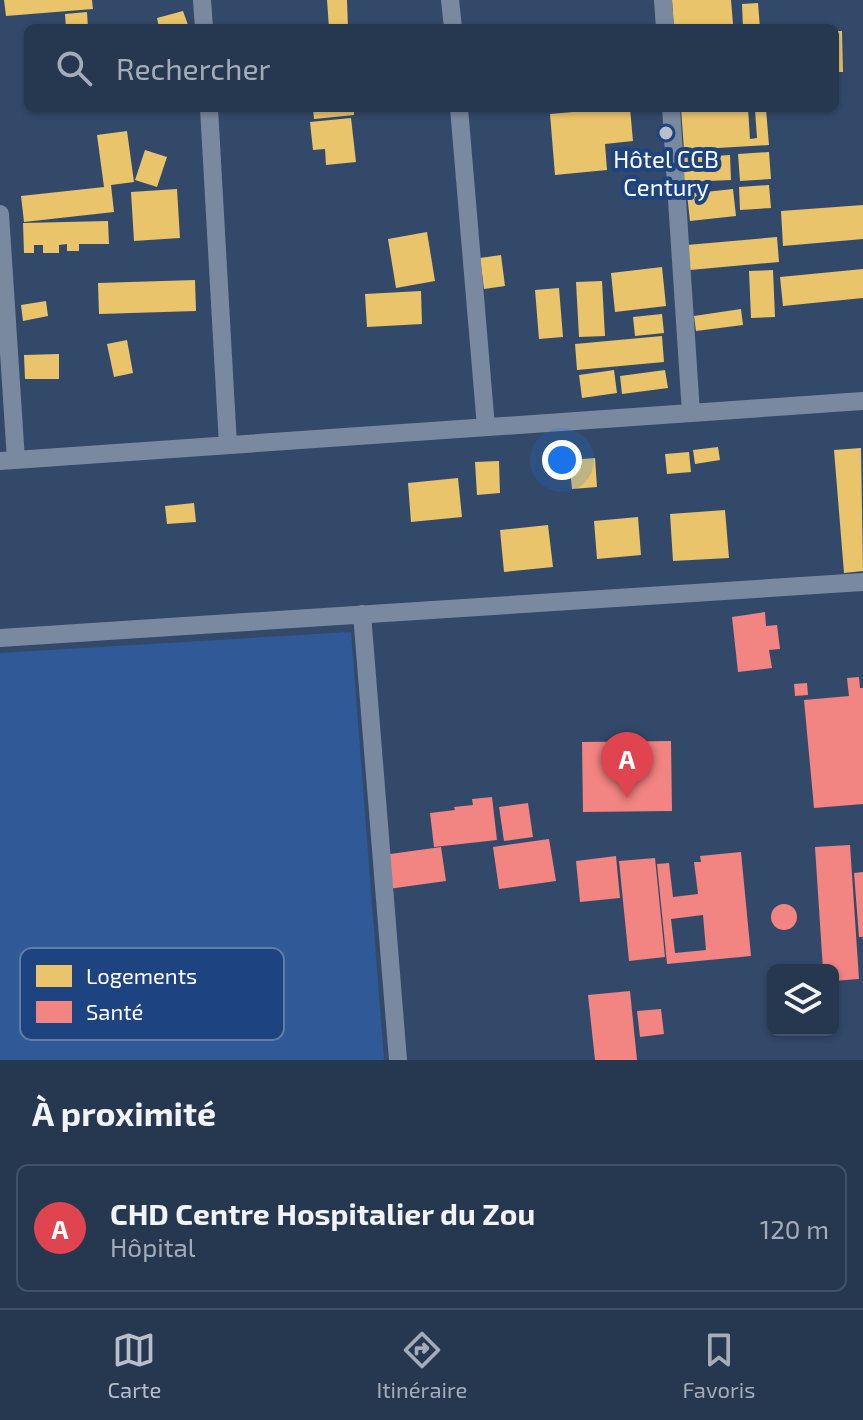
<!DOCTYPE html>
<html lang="fr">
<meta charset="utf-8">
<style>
body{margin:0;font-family:"Exo 2",sans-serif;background:#2e3f57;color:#f1f3f6}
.controls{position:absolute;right:24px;bottom:24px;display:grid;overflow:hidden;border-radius:12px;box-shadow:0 2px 6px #0004}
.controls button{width:72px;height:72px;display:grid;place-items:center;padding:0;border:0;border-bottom:2px solid #425167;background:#263750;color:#f1f3f6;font:40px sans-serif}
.you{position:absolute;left:562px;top:460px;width:28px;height:28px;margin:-20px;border:6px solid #fff;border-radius:50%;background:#1a73e8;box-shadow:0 0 0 12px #1a73e833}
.badge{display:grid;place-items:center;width:52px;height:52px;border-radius:50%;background:#b8bfcb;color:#fff;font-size:26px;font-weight:700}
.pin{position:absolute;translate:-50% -66px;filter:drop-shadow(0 2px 4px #0008)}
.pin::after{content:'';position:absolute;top:42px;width:28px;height:24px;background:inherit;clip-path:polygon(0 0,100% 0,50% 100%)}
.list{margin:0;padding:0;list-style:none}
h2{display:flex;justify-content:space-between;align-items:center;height:104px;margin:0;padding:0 32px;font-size:34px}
h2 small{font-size:26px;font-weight:400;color:#a4acb7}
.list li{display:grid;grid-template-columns:52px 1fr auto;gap:24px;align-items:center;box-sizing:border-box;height:128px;margin:0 16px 16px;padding:0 16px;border:2px solid #425167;border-radius:12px}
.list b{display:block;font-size:30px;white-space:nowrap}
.list p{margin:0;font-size:26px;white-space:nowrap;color:#a4acb7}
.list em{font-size:26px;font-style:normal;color:#a4acb7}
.icon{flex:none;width:44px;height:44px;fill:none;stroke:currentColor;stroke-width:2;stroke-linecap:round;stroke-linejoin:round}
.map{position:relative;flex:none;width:863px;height:1060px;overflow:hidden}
.search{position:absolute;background:#263750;box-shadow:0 2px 6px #0004;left:24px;right:24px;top:24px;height:88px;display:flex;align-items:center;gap:20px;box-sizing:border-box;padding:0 28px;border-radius:12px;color:#a4acb7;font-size:30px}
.sheet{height:248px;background:#263750}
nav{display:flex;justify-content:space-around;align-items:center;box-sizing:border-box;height:112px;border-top:2px solid #425167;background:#263750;font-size:22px;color:#a4acb7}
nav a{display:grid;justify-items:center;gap:4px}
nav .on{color:#b8bfcb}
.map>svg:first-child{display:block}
</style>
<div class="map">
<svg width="863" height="1060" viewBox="0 0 863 1060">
<rect width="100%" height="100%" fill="#33496a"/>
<!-- green -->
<path fill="#305a97" d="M351,632L384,1060H0V653Z"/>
<!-- homes -->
<path fill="#e9c46a" d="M4,0H92L93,9L6,16Z
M327,0H347L348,28H329Z
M672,0H731L733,24L674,28Z
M758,3L760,28H743L742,4Z
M183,11L188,25L159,28L157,18Z
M87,12L88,28H66L65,14Z
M835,31H842L843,72H835Z
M313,108H354V115L314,119Z
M619,108H630L633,141L605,144L607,170L555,175L550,114Z
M681,108H748L750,139L757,138L755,110L766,109L769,145L684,150Z
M351,118L356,162L326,165L325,149L313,150L310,122Z
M127,131L134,182L111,185L114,212L24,222L21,196L104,187L97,135Z
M145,150L167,157L157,187L135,180Z
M769,152L771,179L740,181L738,154Z
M730,155L731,180L684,182L683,158Z
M769,185L771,208L740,210L739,187Z
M177,189L180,238L134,241L131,192Z
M733,189L736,216L690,221L687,194Z
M863,205V239L783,246L781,211Z
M108,221L109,244H79V251H67V244L59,245V253H43V245H34V253H24L23,223Z
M427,232L435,281L396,288L388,239Z
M777,237L779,262L690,270L687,245Z
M501,255L505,286L484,289L480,258Z
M662,267L666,306L615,312L611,273Z
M863,269V298L783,306L780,277Z
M773,270L775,317L751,318L749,271Z
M195,280L196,311L99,314L98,283Z
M602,281L605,336L579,337L576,282Z
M559,288L563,337L539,339L535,290Z
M421,291L422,324L367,327L365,294Z
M46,301L48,316L23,321L21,305Z
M741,309L743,325L696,331L694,316Z
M662,314L664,333L635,336L633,317Z
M662,336L664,362L577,370L575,344Z
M127,340L133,373L114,377L107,344Z
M59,354V379H25L24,355Z
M614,370L617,393L582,398L579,375Z
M665,370L668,388L622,394L620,376Z
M718,447L720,460L695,464L693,450Z
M861,448L863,571L844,573L834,450Z
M689,452L691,472L667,474L665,454Z
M595,458L597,487L572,489L569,460Z
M499,461L500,493L477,495L475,462Z
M458,478L462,517L411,522L408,483Z
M194,503L196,522L167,524L165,506Z
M725,510L729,558L673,561L670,514Z
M638,517L641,555L597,559L594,521Z
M548,525L553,567L504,572L500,530Z"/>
<!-- health -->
<path fill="#f28482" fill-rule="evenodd" d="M765,612L766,626L777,625L780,649L769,650L772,668L738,672L732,617Z
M859,677L860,688H863V804L814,808L804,700L849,696L847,678Z
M807,683L808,695L795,696L794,684Z
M671,741L672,811L583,812L582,742Z
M492,797L497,840L434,847L430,813L455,810L454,807L473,805L472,799Z
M528,803L533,837L504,841L499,807Z
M549,839L556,881L499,889L493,847Z
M850,845L859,979L833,981V970H823L815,847Z
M441,847L446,881L388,889L383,855Z
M741,852L751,956L667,964L657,864L669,863L673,897L698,894L694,862H701L700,856ZM703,915L706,950L675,953L671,919Z
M616,856L620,898L580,902L576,861Z
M655,858L665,957L629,961L619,861Z
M863,872V937H859L854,873Z
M771 917a13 13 0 1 1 26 0a13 13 0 1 1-26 0Z
M630,991L637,1060H595L588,995Z
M661,1009L664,1034L640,1037L637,1011Z"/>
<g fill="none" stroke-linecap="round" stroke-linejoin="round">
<!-- street -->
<path stroke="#7989a0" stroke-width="18" d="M202,0L204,28
M450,0L453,28
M663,0L665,28
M209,108L228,445
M459,108L486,427
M671,108L691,413
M0,214L16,460
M0,461L863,401
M362,614L398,1060
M0,638L863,582"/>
</g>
<!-- markers -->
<circle fill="#b8bfcb" stroke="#1d4480" stroke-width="3" cx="666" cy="133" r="8"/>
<g text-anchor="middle" stroke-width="8" stroke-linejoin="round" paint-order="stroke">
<!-- poi labels -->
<g font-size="24" fill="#fff" stroke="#1d4480">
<text x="666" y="168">Hôtel CCB<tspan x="666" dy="28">Century</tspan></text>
</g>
</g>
<!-- legend -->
<rect x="20" y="948" width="264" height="92" rx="12" fill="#1d4480" stroke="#617ca6" stroke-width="2"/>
<rect x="36" y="965" width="36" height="22" fill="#e9c46a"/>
<rect x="36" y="1001" width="36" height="22" fill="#f28482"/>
<g font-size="22" fill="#fff">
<text x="86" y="984">Logements</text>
<text x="86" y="1020">Santé</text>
</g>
</svg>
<div class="controls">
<button><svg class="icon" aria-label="layers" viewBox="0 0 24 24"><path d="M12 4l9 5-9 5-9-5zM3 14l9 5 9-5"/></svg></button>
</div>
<div class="you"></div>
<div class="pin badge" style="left:627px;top:798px;background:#e0444e">A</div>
<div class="search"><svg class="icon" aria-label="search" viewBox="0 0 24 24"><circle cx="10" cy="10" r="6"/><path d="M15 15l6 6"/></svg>Rechercher</div>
</div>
<section class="sheet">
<h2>À proximité<small></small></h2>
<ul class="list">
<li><span class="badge" style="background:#e0444e">A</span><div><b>CHD Centre Hospitalier du Zou</b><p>Hôpital</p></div><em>120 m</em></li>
</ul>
</section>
<nav>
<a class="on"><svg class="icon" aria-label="map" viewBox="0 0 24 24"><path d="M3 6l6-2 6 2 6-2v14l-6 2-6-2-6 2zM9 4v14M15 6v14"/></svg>Carte</a>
<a><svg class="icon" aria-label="directions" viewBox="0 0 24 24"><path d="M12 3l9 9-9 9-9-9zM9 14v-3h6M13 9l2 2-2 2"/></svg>Itinéraire</a>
<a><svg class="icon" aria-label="saved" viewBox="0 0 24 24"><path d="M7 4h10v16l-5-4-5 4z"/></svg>Favoris</a>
</nav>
